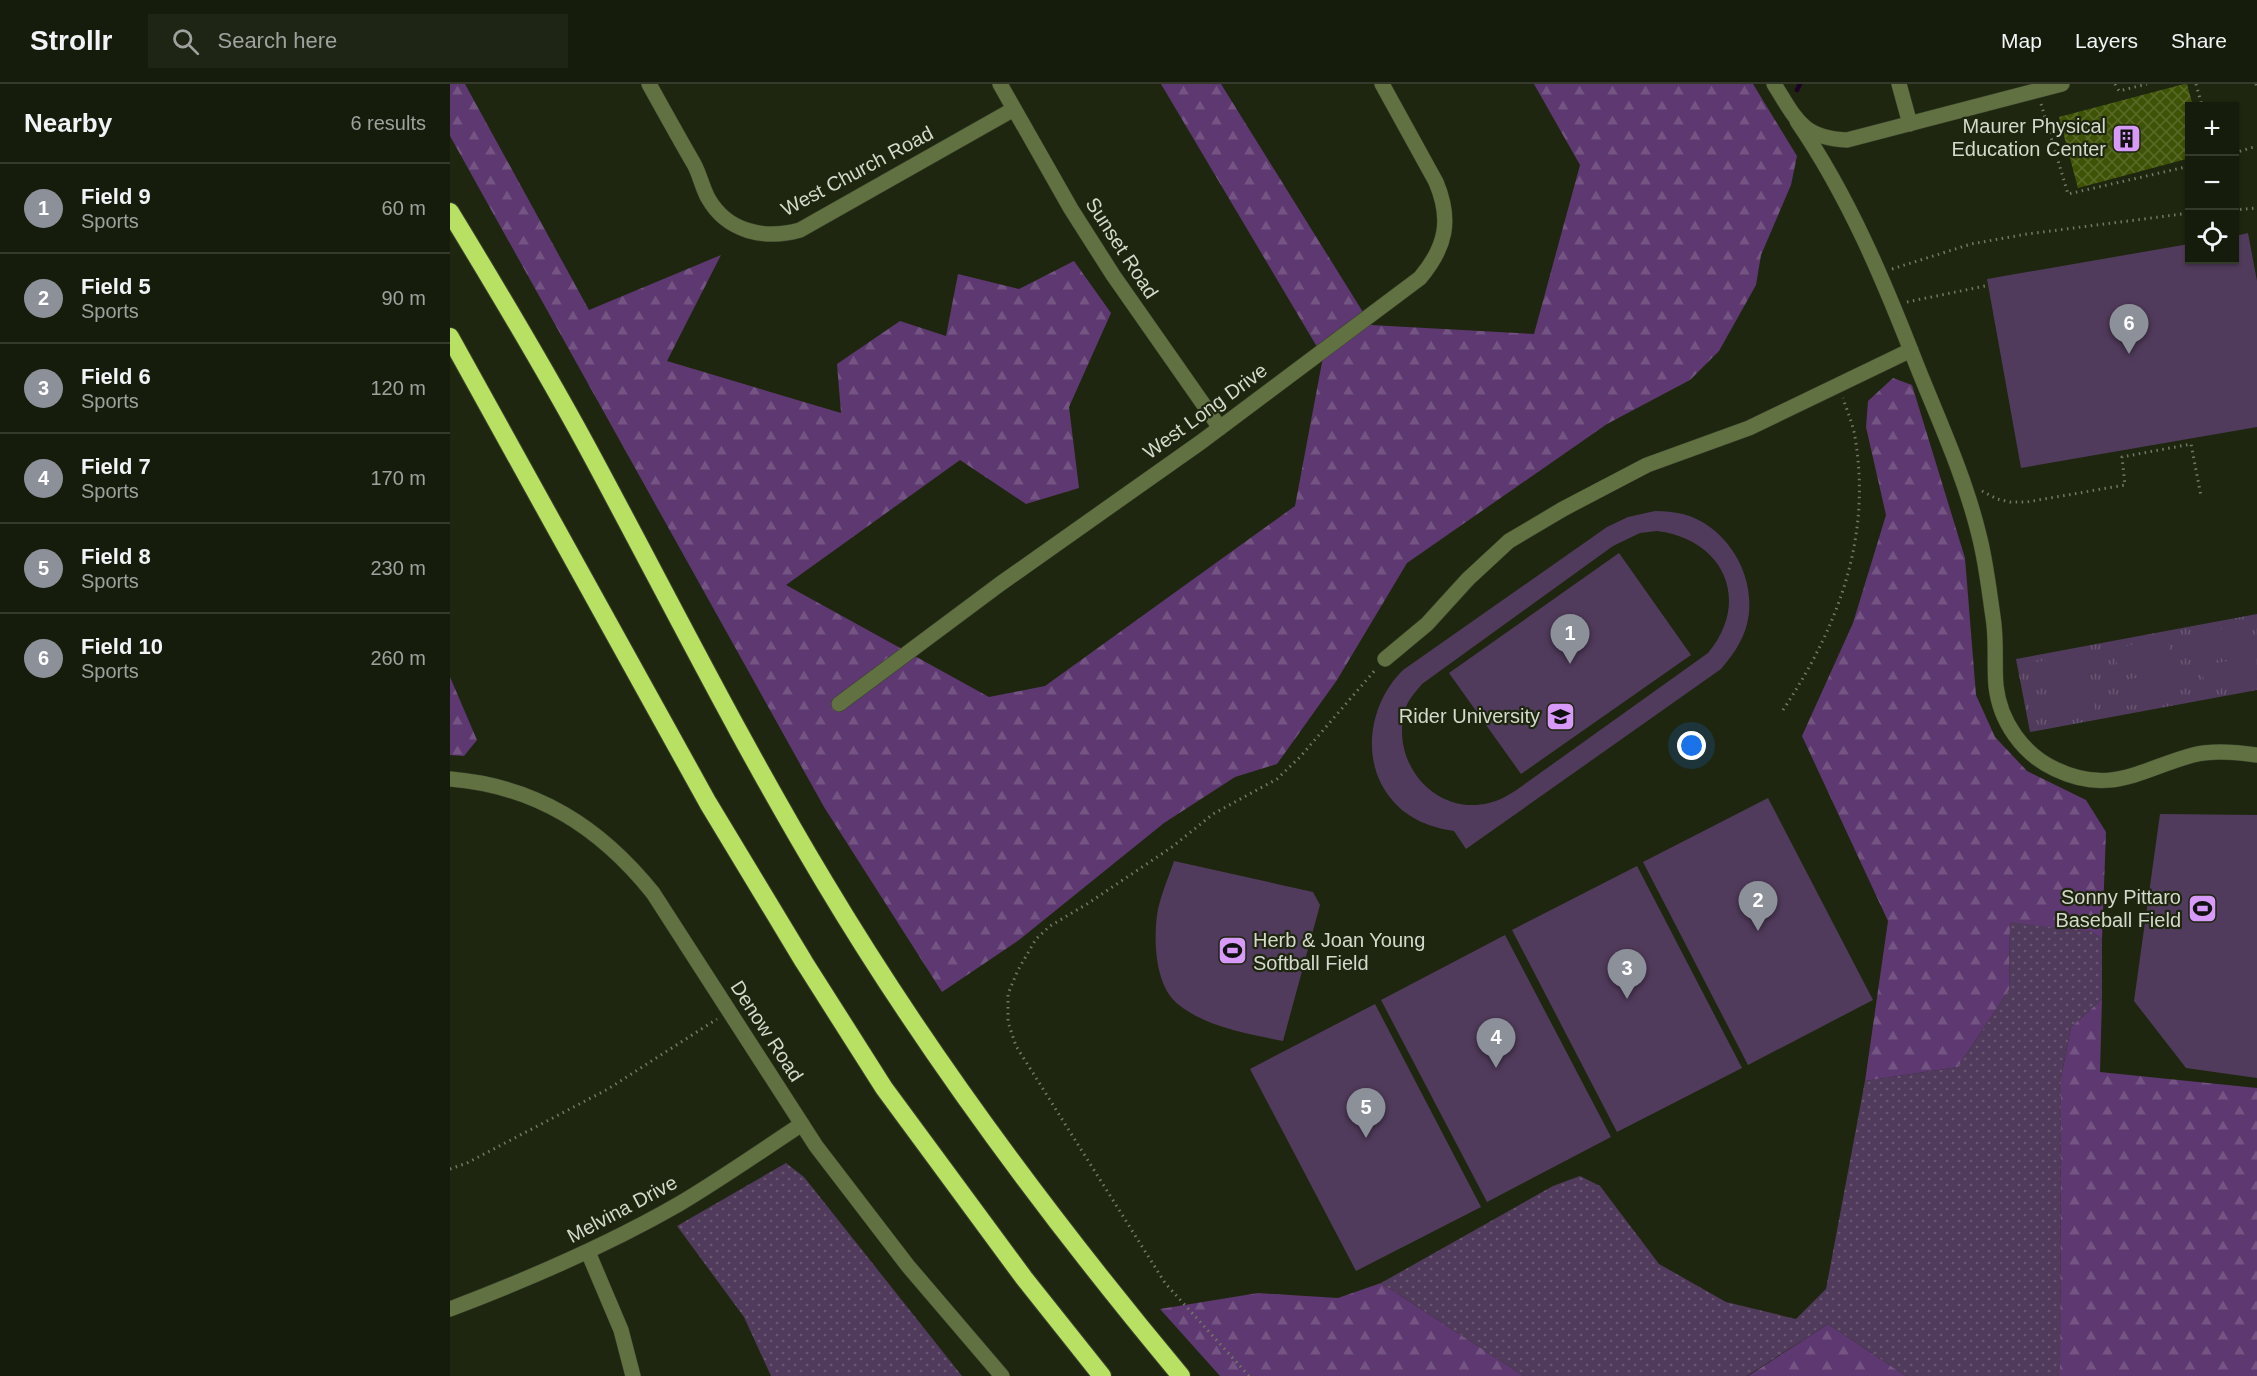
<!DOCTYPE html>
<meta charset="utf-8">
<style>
body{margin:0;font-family:Arial,sans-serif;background:#1f2514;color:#f1f3f6}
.controls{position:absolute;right:18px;top:18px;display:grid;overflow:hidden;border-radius:0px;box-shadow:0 2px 4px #0004}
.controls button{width:54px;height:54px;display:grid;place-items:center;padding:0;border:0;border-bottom:2px solid #353a2c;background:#161c0b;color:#f1f3f6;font:30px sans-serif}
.you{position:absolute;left:1242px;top:662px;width:21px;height:21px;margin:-15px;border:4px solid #fff;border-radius:50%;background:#1a73e8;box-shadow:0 0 0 9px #1a73e833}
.badge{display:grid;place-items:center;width:39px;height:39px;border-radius:50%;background:#8c9099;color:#fff;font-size:20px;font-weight:700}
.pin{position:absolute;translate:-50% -50px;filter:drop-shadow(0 2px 3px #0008)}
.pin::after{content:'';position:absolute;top:32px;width:21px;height:18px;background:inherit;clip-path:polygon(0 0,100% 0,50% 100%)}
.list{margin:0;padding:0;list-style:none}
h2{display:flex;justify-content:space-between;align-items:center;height:78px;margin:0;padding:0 24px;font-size:26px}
h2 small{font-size:20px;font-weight:400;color:#9ea19d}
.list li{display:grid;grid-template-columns:39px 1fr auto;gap:18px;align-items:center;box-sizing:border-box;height:90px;padding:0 24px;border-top:2px solid #353a2c}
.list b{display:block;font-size:22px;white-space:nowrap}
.list p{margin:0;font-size:20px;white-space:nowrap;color:#9ea19d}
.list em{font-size:20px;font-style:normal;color:#9ea19d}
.icon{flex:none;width:33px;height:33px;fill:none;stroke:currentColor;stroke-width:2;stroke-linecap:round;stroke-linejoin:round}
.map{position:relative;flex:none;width:1807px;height:1292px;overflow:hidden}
header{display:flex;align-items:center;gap:36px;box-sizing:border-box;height:84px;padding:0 30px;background:#161c0b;border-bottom:2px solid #353a2c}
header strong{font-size:28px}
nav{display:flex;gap:33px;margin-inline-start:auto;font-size:21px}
.search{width:420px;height:54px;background:#1f2514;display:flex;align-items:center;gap:15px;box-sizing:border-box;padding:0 21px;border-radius:0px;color:#9ea19d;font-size:22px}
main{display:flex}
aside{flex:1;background:#161c0b}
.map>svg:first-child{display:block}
</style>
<header>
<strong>Strollr</strong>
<div class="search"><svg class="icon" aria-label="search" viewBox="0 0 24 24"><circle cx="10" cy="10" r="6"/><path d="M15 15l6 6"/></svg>Search here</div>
<nav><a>Map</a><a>Layers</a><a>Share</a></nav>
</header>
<main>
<aside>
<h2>Nearby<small>6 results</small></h2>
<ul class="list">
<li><span class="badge">1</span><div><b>Field 9</b><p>Sports</p></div><em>60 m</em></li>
<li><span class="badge">2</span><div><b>Field 5</b><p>Sports</p></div><em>90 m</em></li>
<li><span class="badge">3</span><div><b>Field 6</b><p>Sports</p></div><em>120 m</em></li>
<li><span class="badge">4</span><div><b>Field 7</b><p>Sports</p></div><em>170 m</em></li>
<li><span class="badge">5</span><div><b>Field 8</b><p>Sports</p></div><em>230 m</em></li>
<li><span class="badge">6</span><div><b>Field 10</b><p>Sports</p></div><em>260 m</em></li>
</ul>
</aside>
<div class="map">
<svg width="1807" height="1292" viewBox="0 0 1807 1292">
<defs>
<pattern id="grass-dots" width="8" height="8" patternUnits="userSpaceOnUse" patternTransform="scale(1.5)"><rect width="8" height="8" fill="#513b5c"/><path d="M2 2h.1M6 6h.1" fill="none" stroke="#695772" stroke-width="1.8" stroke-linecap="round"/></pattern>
<pattern id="forest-firs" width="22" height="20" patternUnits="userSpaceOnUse" patternTransform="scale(1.5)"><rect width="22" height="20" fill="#5e3870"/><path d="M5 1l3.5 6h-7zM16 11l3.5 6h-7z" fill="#745483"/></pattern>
<pattern id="park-tufts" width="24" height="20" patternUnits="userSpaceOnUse" patternTransform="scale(1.5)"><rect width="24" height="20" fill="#513b5c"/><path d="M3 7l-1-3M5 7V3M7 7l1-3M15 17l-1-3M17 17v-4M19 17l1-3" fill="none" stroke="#695772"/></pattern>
<pattern id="building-cross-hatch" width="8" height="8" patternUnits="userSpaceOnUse" patternTransform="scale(1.5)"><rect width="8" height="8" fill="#3f5306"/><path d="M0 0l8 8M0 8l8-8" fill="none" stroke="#5a6b29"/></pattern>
</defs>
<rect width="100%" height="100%" fill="#1e260f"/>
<!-- grass -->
<path fill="url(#grass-dots)" d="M1560,837L1642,848L1652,855V915L1621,943L1611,994L1610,1292H1456L1378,1240L1297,1292H1074L931,1199L1103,1102L1130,1092L1150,1102L1209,1180L1276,1218L1346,1235L1376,1205L1415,997L1508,983L1559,906Z
M336,1079L354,1093L512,1292H321L294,1233L227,1142Z"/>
<!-- forest -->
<path fill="url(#forest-firs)" d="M0,0H15L139,226L271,171L217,277L391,329L387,280L450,237L496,252L508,190L569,205L624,177L661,229L619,323L629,404L576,420L510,376L336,501L539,613L595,602L845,422L873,273L711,0H771L921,241L1084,250L1130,81L1084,0H1303L1347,72L1341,101L1311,171L1306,201L1269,267L1240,296L1157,340L957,479L887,596L827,680L785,693L714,739L569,856L492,908L374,723L0,52Z
M1443,294L1462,301L1515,474L1526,611L1545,653L1577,687L1636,716L1656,748L1652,855L1642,848L1560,838L1559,906L1508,983L1415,997L1438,837L1352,652L1403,539L1436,431L1416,343L1418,317Z
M0,593L27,656L14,672L0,671Z
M1652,915L1650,988L1807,1004V1292H1610L1611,994L1621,943Z
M931,1199L1074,1292H770L710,1225L808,1209L888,1214Z
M1378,1240L1456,1292H1297H1298Z"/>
<!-- park -->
<path fill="url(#park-tufts)" d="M1807,530V606L1580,648L1566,575Z"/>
<!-- pitch -->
<path fill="#513b5c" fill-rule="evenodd" d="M1798,149L1807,197V343L1571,384L1537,195L1739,160L1740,176H1784L1785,152Z
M1205,427C1214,427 1224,428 1233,430C1285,444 1316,510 1290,558C1285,568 1278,576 1271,585L1016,765L1004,747C982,744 958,735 943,717C909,679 919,619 953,586L1157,443L1178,433ZM1207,447C1273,455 1302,516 1258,569L1065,707C1057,712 1048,717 1039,719C983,733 938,675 956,623C959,615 966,607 972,600L1163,462L1190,449Z
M1169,469L1241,571L1071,690L999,589Z
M1799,540L1803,565L1751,574L1746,550Z
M1717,555L1722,579L1669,589L1664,564Z
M1635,569L1640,594L1587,604L1582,579Z
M1805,572L1807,597L1756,607L1751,582Z
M1723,587L1728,612L1675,622L1670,597Z
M1641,602L1645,626L1593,636L1588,612Z
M1318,714L1423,916L1298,981L1193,778Z
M1710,730L1807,731V994L1736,984L1684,917Z
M724,777L863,808L870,821L833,957C798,950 757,943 729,921C704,902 703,853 708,825C712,808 719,792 724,777Z
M1187,782L1292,984L1167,1048L1062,846Z
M1055,851L1161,1053L1037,1118L931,916Z
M925,920L1031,1123L906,1187L800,985Z"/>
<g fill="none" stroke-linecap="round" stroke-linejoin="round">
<!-- stream -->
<path stroke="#1b0126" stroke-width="4.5" d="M1347,6L1350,0"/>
</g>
<!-- building -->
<path fill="url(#building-cross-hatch)" d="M1734,0H1737L1743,22H1740V74L1628,104L1609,33Z"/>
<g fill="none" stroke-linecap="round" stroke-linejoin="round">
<defs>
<path id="minor" d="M199,0C214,27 229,54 244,80C250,91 252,103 258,114C277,148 315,156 350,146L564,25
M550,0L621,125L663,191L770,344
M1324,0C1346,35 1352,54 1397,56L1612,0
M1449,0L1460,40
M1347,37C1399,113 1434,197 1467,282C1489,337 1515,393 1529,451C1536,478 1539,506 1543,533C1547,556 1544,580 1546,602C1550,638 1573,670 1605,685C1661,712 1691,685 1743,671C1762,666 1787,668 1807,671
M935,575L977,540L1018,495L1059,457L1113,425L1197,381L1299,344L1461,266
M389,620L550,500L751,358L970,194C996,163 1002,136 986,98L932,0
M0,695C86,702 150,743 203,809L366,1062L458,1182L552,1292
M138,1168L171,1246L183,1292
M0,1225C79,1195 156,1162 229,1120C271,1095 311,1067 352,1040"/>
<path id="highway" d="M0,128C47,205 93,282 136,361C215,507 289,656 375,799C479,973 601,1136 731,1292
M0,253L258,719L354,878L434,1004L574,1194L652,1292"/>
</defs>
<!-- minor casing -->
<use href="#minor" stroke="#3b432d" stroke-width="16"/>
<!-- highway casing -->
<use href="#highway" stroke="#3b432d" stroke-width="20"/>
<!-- path -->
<path stroke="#717865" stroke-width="3" stroke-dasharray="1.5 4.5" stroke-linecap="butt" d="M1665,0L1669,7L1697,0
M1746,0L1752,22
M1806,0L1807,4
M1591,20L1618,110L1740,82
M1784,69L1807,62
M1784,126L1807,124
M1442,185L1521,160L1577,150L1740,129
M1457,218L1535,202
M1532,407L1547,415L1560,418H1577L1675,401L1672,373L1741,360L1751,412
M1333,626C1388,543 1422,454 1405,353C1403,340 1397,327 1393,314
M0,1085L17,1079L158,1005L267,935
M799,1292L715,1199L566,962L558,938V910L568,886L586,855L600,842L637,820L722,763L763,730L827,695L850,673L926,585"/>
<!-- minor -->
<use href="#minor" stroke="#617142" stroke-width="15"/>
<!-- highway -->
<use href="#highway" stroke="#b8e063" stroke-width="18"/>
</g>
<!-- icons -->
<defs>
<symbol id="building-square" viewBox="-11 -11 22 22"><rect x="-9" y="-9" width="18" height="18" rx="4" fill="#d89af8" stroke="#1e260f"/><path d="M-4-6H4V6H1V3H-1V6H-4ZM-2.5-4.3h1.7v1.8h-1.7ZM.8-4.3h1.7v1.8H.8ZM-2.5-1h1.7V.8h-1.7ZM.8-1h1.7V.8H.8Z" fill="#111"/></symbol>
<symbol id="university-square" viewBox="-11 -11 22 22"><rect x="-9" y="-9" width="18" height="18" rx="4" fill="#d89af8" stroke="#1e260f"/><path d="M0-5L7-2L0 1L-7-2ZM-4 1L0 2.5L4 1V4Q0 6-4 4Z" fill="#111"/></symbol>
<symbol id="stadium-square" viewBox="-11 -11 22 22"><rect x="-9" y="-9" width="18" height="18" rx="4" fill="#d89af8" stroke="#1e260f"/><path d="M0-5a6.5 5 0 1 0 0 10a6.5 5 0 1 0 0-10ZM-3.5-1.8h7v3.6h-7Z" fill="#111"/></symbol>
</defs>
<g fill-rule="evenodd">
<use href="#building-square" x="1660" y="38" width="33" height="33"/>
<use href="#university-square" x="1094" y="616" width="33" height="33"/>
<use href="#stadium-square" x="1736" y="808" width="33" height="33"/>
<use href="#stadium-square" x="766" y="850" width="33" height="33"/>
</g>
<g text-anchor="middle" stroke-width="4.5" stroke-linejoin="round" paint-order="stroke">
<!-- poi labels -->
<g font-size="20" fill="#d4d9cb" stroke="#1e260f" text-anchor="end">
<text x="1656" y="49">Maurer Physical<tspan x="1656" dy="23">Education Center</tspan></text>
<text x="1090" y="639">Rider University</text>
<text x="1731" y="820">Sonny Pittaro<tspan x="1731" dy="23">Baseball Field</tspan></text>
<text x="803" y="863" text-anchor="start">Herb &amp; Joan Young<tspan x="803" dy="23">Softball Field</tspan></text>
</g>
<!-- street labels -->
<g font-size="20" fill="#d4d9cb" stroke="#1e260f">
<text transform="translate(407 87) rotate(-28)" y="7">West Church Road</text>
<text transform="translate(672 164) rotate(57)" y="7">Sunset Road</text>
<text transform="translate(755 327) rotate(-36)" y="7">West Long Drive</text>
<text transform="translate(317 947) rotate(57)" y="7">Denow Road</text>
<text transform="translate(172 1125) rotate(-28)" y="7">Melvina Drive</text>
</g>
</g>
</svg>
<div class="controls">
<button>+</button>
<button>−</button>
<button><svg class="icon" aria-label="locate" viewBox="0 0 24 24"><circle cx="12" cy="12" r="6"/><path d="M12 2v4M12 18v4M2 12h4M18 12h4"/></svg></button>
</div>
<div class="you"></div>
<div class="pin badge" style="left:1120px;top:580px">1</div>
<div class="pin badge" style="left:1308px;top:847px">2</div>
<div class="pin badge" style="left:1177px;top:915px">3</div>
<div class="pin badge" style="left:1046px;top:984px">4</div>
<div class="pin badge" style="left:916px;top:1054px">5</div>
<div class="pin badge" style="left:1679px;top:270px">6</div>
</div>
</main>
